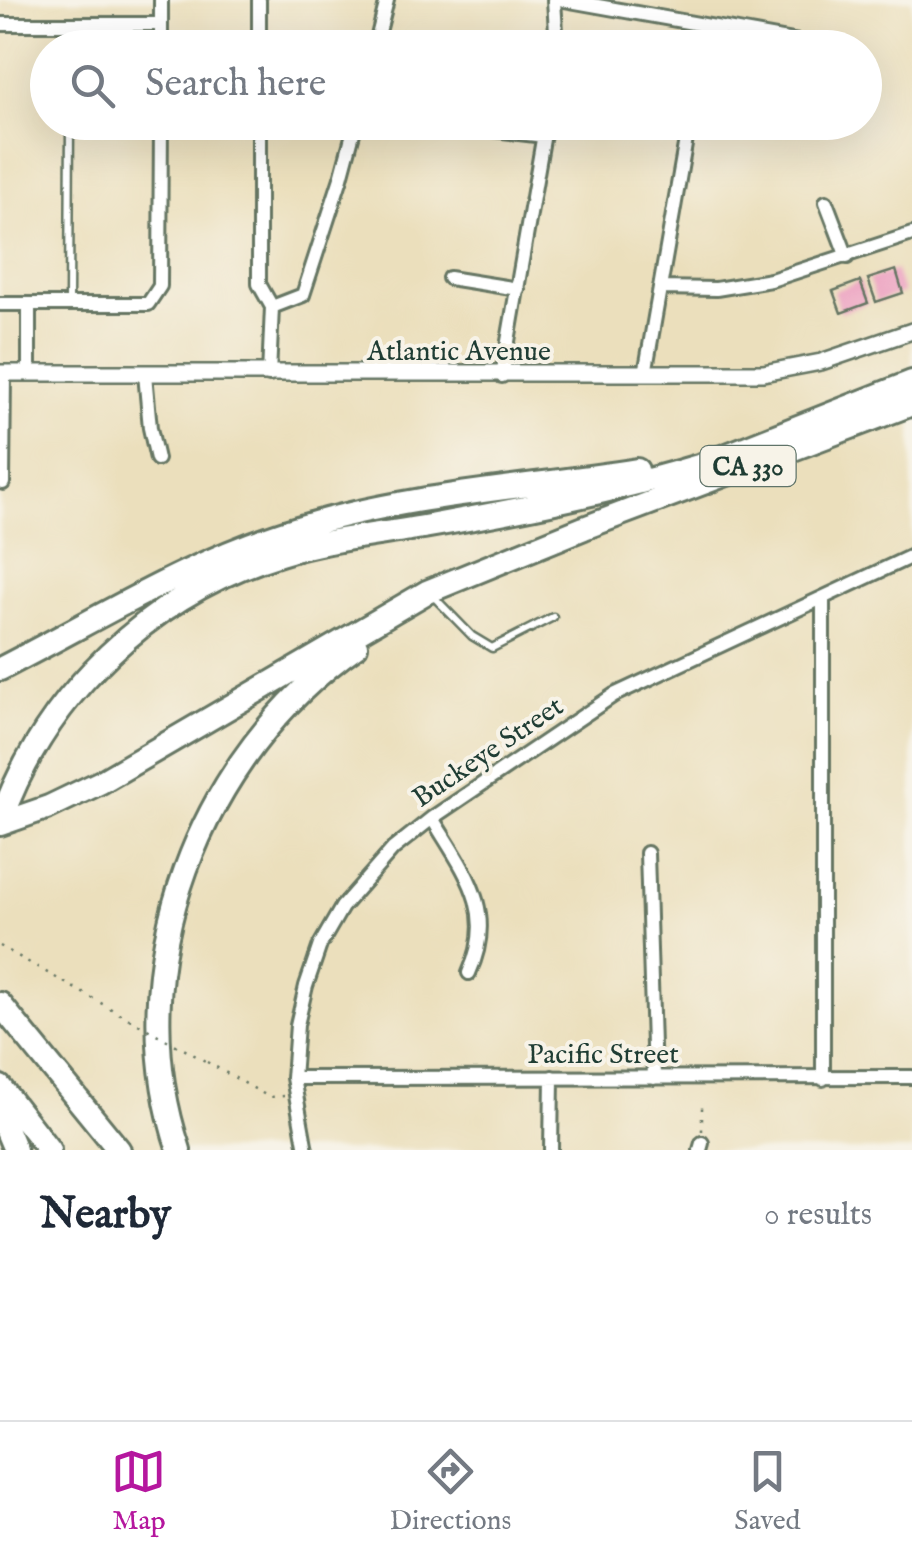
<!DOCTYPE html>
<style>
body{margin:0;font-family:"IM FELL English",serif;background:#f6f6f7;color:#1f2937}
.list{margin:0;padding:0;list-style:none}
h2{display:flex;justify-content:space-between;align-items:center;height:130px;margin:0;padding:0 40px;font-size:42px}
h2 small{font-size:32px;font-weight:400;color:#747a83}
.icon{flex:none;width:55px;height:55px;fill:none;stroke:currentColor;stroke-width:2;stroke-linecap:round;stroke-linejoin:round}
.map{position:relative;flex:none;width:912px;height:1150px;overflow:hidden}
.search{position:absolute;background:#fff;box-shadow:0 10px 40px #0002;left:30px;right:30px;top:30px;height:110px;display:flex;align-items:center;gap:25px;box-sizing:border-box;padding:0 35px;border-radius:55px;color:#747a83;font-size:38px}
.sheet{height:270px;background:#fff}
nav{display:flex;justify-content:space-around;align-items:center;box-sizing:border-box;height:140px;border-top:2px solid #e0e1e3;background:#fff;font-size:28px;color:#747a83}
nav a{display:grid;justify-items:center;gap:5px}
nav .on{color:#b5179e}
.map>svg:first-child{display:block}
</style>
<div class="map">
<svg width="912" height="1150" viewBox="0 0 912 1150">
<rect width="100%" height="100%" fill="#f7f3e8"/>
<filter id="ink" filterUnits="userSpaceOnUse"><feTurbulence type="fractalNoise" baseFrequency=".01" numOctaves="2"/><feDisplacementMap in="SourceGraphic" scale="20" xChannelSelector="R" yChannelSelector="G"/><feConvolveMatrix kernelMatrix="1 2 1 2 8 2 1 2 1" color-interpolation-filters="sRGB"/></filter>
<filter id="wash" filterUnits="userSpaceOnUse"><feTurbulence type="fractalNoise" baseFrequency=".0048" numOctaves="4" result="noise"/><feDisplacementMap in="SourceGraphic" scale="40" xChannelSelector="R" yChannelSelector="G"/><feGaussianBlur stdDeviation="2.25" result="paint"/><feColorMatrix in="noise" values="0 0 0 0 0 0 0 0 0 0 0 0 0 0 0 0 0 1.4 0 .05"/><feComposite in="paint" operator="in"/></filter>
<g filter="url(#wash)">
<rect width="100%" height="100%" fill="#ebdfbc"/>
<g id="blocks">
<!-- building -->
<path fill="#ec9ebf" d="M896,270L903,293L876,302L868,279Z
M860,281L868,303L841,313L833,291Z"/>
</g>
</g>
<g filter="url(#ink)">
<use href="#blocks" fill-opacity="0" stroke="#667664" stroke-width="2.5"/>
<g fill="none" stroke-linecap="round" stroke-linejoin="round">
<defs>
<path id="service" d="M70,48V26
M69,304L70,122
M433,596L472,636L492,648L553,617"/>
<path id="minor" d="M554,0L557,48
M564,0L827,47
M0,24H161
M161,48V0
M259,48V0
M375,48L387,0
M702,48L705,28
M259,122V284L272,307L303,295L341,178L356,122
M494,130L544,136
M826,202L847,257
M449,278L518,289
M660,288L716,289L771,280L912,234
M0,304H148L160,286L161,122
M29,374V304
M145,374L150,428L157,459
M645,374L689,122
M269,375L272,307
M502,376L546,122
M3,483L4,373
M823,599V1079
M432,818C464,871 498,910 469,973
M647,853L654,1078
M293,1078L912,1077
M306,1150L293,1078L297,1025L306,986L320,945L342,907L393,849L432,818L614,695L912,556
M551,1150L552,1077
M700,1150L702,1143"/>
<path id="tertiary" d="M0,373H763L821,362L912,331"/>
<path id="motorway" d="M0,669C100,618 193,559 301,527C411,494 524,488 637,470
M0,822C45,695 151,593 280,554C328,539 379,535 429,526C521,510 612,492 702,465L912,382
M0,824L49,807L101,782L427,592L584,528L912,404
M0,1004L119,1150
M0,1087L49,1150
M0,1114L15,1150
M179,1150C117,965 200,755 356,646"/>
</defs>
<!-- service casing -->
<use href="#service" stroke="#667664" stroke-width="11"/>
<!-- minor casing -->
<use href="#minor" stroke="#667664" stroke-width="18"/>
<!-- tertiary casing -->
<use href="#tertiary" stroke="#667664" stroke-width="20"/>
<!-- motorway casing -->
<use href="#motorway" stroke="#667664" stroke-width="28"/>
<!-- path -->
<path stroke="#667664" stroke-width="2.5" stroke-dasharray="2.5 8" stroke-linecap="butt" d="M0,946L129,1019
M207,1062L269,1097L284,1096
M702,1131V1102"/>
<!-- service -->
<use href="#service" stroke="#fff" stroke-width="6"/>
<!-- minor -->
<use href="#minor" stroke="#fff" stroke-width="12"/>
<!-- tertiary -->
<use href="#tertiary" stroke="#fff" stroke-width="15"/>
<!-- motorway -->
<use href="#motorway" stroke="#fff" stroke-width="22"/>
<!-- path-bridge -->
<path stroke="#667664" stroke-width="2.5" stroke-dasharray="2.5 8" stroke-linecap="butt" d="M129,1019L207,1062"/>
</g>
</g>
<g text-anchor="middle" stroke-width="8" stroke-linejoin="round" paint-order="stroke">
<!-- shield labels -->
<rect fill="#f7f3e8" stroke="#60746a" stroke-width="2.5" x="700.5" y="446" width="95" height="40" rx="8"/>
<g font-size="25" font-weight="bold" fill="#1f3d34">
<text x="748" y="475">CA 330</text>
</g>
<!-- street labels -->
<g font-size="28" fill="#1f3d34" stroke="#f7f3e8">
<text x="459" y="360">Atlantic Avenue</text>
<text transform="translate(487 751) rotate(-34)" y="10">Buckeye Street</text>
<text x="603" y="1063">Pacific Street</text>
</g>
</g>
</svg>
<div class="search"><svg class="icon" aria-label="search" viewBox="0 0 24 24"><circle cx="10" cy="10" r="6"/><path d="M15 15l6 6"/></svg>Search here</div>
</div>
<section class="sheet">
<h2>Nearby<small>0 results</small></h2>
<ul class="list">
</ul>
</section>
<nav>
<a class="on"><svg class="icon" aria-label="map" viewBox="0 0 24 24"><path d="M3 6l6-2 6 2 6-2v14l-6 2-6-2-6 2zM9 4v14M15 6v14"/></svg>Map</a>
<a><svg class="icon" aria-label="directions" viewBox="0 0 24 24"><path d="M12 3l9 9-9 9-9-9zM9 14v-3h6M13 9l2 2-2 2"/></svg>Directions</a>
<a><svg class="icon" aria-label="saved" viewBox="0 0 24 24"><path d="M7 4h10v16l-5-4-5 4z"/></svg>Saved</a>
</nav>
